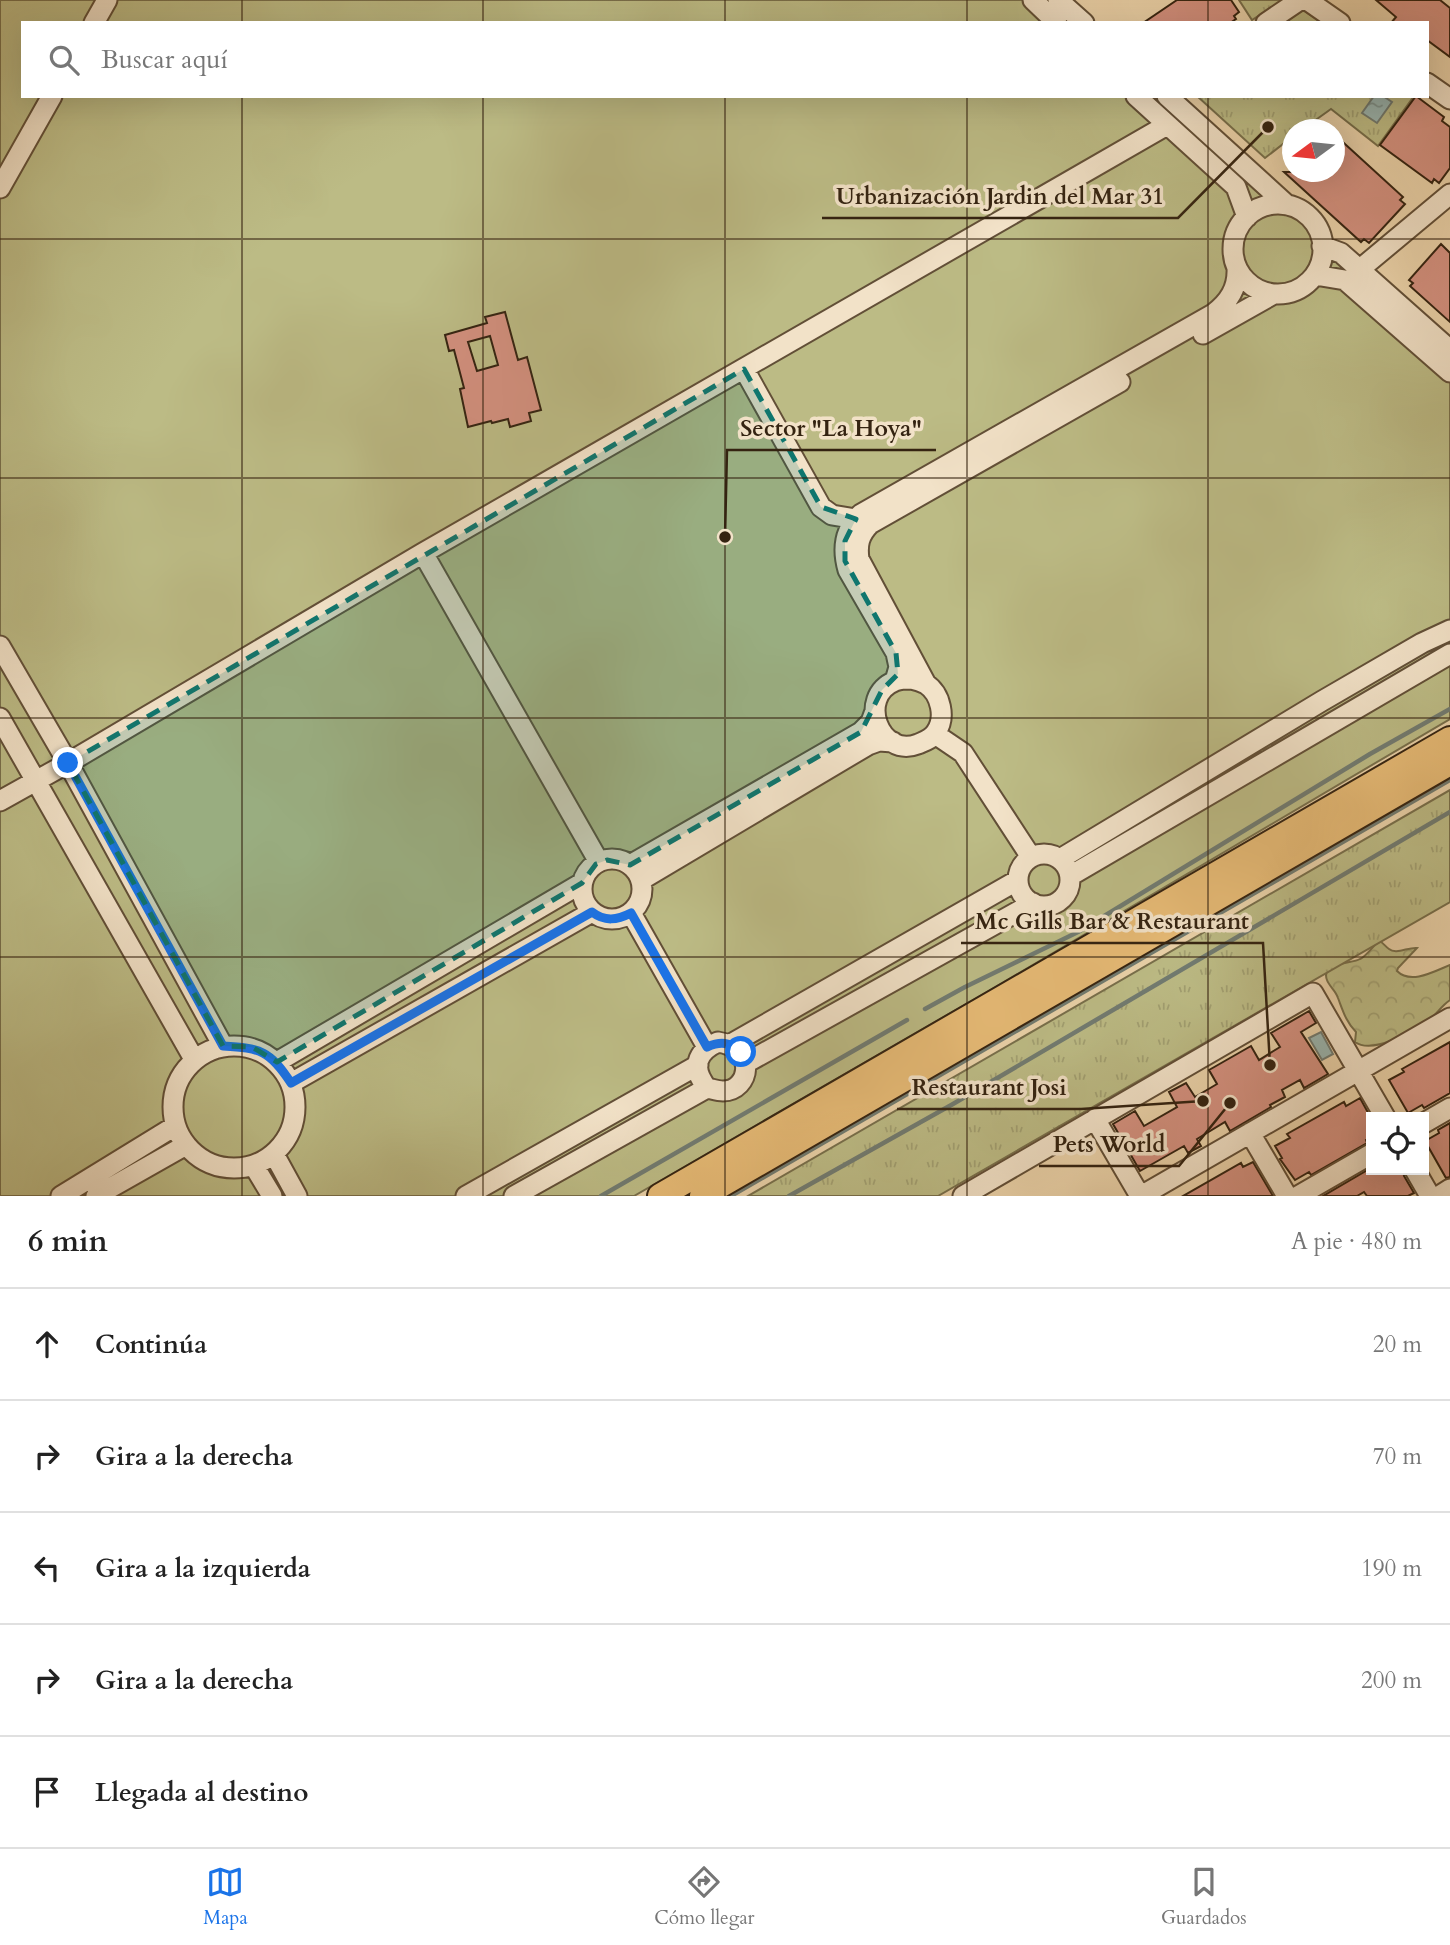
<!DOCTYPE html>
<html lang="es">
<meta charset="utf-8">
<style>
body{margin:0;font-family:Cardo,serif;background:#f2f2f2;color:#222}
.controls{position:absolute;right:21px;bottom:21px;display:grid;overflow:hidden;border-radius:0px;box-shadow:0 7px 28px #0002}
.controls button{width:63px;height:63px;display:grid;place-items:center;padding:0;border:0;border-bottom:2px solid #e0e0e0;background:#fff;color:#222;font:35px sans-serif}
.compass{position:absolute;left:1282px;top:119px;width:63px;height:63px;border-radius:50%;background:#fff;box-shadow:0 7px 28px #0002;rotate:255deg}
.stop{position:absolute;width:21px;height:21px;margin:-16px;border:5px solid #1a73e8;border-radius:50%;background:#fff}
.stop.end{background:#1a73e8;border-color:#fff;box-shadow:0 2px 7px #0008}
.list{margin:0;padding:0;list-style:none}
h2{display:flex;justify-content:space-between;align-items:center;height:91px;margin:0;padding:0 28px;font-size:30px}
h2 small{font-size:23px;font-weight:400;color:#767676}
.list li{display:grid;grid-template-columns:46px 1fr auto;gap:21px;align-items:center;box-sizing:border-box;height:112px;padding:0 28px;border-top:2px solid #e0e0e0}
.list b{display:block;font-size:26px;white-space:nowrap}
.list em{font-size:23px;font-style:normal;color:#767676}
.icon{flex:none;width:38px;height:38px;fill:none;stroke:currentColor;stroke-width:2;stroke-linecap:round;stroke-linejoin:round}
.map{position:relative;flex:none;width:1450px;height:1196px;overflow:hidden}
.search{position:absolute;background:#fff;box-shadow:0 7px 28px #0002;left:21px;right:21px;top:21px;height:77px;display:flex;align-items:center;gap:18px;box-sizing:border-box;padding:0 24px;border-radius:0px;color:#767676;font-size:26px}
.sheet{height:651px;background:#fff}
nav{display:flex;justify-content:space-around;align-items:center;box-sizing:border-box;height:98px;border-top:2px solid #e0e0e0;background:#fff;font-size:19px;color:#767676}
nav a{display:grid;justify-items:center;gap:4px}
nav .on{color:#1a73e8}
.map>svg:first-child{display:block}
</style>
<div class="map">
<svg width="1450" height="1196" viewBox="0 0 1450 1196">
<defs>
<pattern id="forest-crowns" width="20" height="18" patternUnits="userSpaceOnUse" patternTransform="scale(1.75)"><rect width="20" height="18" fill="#bcbb85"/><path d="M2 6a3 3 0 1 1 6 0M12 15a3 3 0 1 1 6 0" fill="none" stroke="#a2a072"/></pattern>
<pattern id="park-tufts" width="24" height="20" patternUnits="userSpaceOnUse" patternTransform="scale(1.75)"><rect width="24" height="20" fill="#bcbb85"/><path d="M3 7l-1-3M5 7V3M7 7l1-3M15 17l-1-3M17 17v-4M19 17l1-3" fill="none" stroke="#a2a072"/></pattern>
<pattern id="water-ripples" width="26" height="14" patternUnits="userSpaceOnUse" patternTransform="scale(1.75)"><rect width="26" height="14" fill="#9ab6b1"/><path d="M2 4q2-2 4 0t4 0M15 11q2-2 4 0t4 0" fill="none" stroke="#7e948f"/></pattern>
</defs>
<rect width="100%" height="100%" fill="#ebd3aa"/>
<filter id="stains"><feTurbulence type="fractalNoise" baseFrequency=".00286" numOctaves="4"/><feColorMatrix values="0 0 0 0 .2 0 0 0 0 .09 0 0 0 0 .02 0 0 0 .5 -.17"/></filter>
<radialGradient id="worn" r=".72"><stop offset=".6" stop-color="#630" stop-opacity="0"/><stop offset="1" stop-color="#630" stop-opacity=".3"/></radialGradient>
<!-- grass -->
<path fill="#bcbb85" stroke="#786f4b" stroke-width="2" d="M0,0H1059L1084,23H23V96H1166L1450,355V719L987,992L634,1196H0Z"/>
<!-- forest -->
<path fill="url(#forest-crowns)" stroke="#786f4b" stroke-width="2" d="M1380,941C1384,944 1386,947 1389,949C1396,955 1408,947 1417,948L1398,968L1397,971C1411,985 1435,971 1450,965V1000C1441,1006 1437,1014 1429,1020C1413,1031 1373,1055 1355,1042L1356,1032C1346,1022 1343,1011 1338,998C1336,991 1329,986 1327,980C1320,962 1352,964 1360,959C1368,955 1372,946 1380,941Z"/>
<!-- park -->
<path fill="url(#park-tufts)" stroke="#786f4b" stroke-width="2" d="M1239,0H1283L1252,20Z
M1303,10L1322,23H1284Z
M1197,96H1414L1378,146L1331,109L1303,129L1292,130V137L1265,158Z
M1450,790V902L938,1196H748Z"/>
<!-- water -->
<path fill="url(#water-ripples)" stroke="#717b71" stroke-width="2" d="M1374,96H1383L1392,102L1377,123L1362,113Z
M1321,1032L1333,1054L1322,1060L1309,1038Z"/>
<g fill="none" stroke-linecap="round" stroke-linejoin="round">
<!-- stream -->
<path stroke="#717b71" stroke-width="4.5" d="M925,1009L965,987L1078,932L1370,754L1450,709
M601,1196L907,1020
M731,1196L1450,780
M789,1196L953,1104L1450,812"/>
</g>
<!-- building -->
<path fill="#d49180" stroke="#342311" stroke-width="2" fill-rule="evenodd" d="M1177,0H1231L1239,12L1234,16L1236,19L1230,23H1143Z
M1376,0H1440L1450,8V57L1427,40V23H1391L1396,17Z
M1416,96L1444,117L1442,121L1450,127V168L1439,183L1434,179L1432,183L1380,145Z
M1334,134L1403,197L1400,200L1405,204L1369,243L1364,239L1361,242L1284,172H1334Z
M1441,244L1450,253V322L1410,286L1413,283L1409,280Z
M505,312L518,360L527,357L541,410L529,413L531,421L510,427L508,419L492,423L491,421L468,427L460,389L464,388L454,350L449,351L445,335L487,323L485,317ZM490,336L498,365L477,371L468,342Z
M1309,1011L1316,1023L1301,1032L1328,1074L1304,1088L1300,1080L1282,1090L1285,1097L1270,1105L1271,1107L1230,1131L1225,1122L1197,1139L1201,1146L1188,1153L1184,1146L1140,1171L1113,1124L1135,1111L1144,1126L1177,1107L1169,1092L1186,1083L1195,1097L1217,1084L1209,1070L1251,1046L1259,1060L1280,1047L1271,1033Z
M1450,1042V1093L1424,1108L1422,1105L1408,1113L1389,1080L1404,1072L1402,1069Z
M1360,1098L1371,1118V1137L1366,1140L1367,1143L1311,1175L1309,1172L1295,1180L1280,1159L1282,1158L1275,1146L1290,1138L1287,1134L1344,1102L1346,1106Z
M1450,1123V1177L1446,1178L1425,1141L1439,1133L1438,1130Z
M1253,1162L1273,1196H1183L1241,1163L1243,1167Z
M1371,1168V1170H1403L1404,1176L1414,1193L1408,1196H1367L1364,1192L1357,1196H1323Z"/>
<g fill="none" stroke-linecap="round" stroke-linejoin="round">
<defs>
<path id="minor" d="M1033,0L1057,23
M1058,0L1084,23
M1307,0L1340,23
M94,23L107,0
M1266,23L1300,0
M1427,83L1450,99
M1136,96L1236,187L1247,217
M1167,96L1287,205
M0,188L52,96
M1233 249a45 45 0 1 1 90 0a45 45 0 1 1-90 0Z
M1322,246L1341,253L1450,350
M1359,270L1450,194
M1315,275L1345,280L1450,372
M1203,334L1272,295
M744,369L821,507L832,515L856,519
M423,553L599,862
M0,646L68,763L223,1046
M911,679C916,680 922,682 926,684C941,694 946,718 936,732C932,739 925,741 918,744C880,759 856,697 895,681C900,679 907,679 911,679Z
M895,681L899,667L896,653L848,570C842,549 844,530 861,514L1213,314C1229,302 1238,288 1237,268
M926,684L859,559C857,545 859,535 870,524L1120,382
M0,718L194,1059
M935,734L963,753L1031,857
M0,801L68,763L423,553L1167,125
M1018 880a26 26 0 1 1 52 0a26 26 0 1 1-52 0Z
M1060,859L1322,701L1422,643L1450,630
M582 889a30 30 0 1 1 60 0a30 30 0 1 1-60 0Z
M630,865L861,732L871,722L875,711
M1070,876L1450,654
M641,880L868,745L879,741L893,742
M631,913L707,1047
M718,1042C758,1048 750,1091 723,1091C718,1091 712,1089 707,1088C691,1068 696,1052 718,1042Z
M731,1044L1018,880
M173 1107a61 61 0 1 1 122 0a61 61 0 1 1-122 0Z
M277,1062L582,883
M746,1063L1033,903
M291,1083L592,912
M1095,1119L1140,1196
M1424,1123L1450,1108
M1250,1133L1287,1196
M274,1154L297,1196
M254,1166L272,1196
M1415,1170L1430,1196
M61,1196L175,1126
M96,1196L186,1145
M466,1196L698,1065
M514,1196L707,1088
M963,1196L1313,993L1385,1117
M1141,1196L1450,1018
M1298,1196L1371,1154
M1439,1196L1450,1189"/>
<path id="major" d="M660,1196L1450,739
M702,1196L1450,763"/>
</defs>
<!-- minor casing -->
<use href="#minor" stroke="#624f37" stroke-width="23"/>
<!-- major casing -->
<use href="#major" stroke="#342311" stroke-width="28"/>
<!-- minor -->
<use href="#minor" stroke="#f2e2c8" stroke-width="19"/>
<!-- major -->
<use href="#major" stroke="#e6ba75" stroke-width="24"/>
</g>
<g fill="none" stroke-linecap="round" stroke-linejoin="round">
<!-- route -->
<path stroke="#1a73e8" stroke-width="9" d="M68,763L223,1046C261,1048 270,1051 291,1083L592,912C605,922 617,920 631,913L707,1047C721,1041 729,1042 741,1052"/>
</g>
<!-- marked area -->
<path fill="#0f766e" fill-opacity="0.2" stroke="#0f766e" stroke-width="5" stroke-dasharray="14 9" stroke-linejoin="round" d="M744,369L821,507L856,519L845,541V561L896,653L898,674L882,690L861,732L630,865L607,860L596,864L582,883L277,1062L252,1047L223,1046L68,763Z"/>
<!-- grid -->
<path fill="none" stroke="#342311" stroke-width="2" stroke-opacity="0.55" d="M242,0V23M483,0V23M725,0V23M967,0V23M1208,0V23M242,96V1196M483,96V1196M725,96V1196M967,96V1196M1208,96V1196M0,239H1450M0,478H1450M0,718H1450M0,957H1450"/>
<!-- callouts -->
<path fill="none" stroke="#342311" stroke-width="2.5" d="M1268 127L1178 218H822M725 537L727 450H936M1270 1065L1263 943H961M1203 1101L1081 1109H897M1230 1103L1179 1166H1039"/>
<g fill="#342311" stroke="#f2e2c8" stroke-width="2.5">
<circle cx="1268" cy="127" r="7"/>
<circle cx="725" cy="537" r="7"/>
<circle cx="1270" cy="1065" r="7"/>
<circle cx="1203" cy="1101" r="7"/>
<circle cx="1230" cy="1103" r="7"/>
</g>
<g font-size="23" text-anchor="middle" font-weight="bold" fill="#342311" stroke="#f2e2c8" stroke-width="7" stroke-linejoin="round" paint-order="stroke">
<text x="1000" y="204">Urbanización Jardin del Mar 31</text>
<text x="831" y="436">Sector "La Hoya"</text>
<text x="1112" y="929">Mc Gills Bar &amp; Restaurant</text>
<text x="989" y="1095">Restaurant Josi</text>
<text x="1109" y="1152">Pets World</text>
</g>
<rect width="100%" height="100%" filter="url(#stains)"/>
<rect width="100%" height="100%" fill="url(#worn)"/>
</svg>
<div class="controls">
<button><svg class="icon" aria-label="locate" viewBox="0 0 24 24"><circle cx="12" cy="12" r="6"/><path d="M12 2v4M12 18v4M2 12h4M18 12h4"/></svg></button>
</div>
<svg class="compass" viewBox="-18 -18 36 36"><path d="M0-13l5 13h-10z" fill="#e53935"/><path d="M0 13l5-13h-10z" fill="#767676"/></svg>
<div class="stop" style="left:741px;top:1052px"></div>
<div class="stop end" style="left:68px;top:763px"></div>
<div class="search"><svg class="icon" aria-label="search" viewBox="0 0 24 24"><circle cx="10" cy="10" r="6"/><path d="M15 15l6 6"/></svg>Buscar aquí</div>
</div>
<section class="sheet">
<h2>6 min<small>A pie · 480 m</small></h2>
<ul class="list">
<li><svg class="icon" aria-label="ahead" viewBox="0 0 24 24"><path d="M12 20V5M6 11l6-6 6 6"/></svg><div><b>Continúa</b></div><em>20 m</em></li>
<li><svg class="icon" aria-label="right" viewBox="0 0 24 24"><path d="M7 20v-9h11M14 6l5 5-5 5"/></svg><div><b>Gira a la derecha</b></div><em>70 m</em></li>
<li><svg class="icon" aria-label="left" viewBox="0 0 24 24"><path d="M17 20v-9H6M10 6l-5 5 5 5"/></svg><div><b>Gira a la izquierda</b></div><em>190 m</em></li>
<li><svg class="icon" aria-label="right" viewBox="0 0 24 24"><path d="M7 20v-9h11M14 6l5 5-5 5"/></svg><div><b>Gira a la derecha</b></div><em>200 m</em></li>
<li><svg class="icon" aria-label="arrive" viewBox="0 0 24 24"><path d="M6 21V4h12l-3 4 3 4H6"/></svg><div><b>Llegada al destino</b></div></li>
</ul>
</section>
<nav>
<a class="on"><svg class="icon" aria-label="map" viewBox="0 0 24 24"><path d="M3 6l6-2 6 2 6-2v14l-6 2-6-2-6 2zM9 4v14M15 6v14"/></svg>Mapa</a>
<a><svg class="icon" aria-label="directions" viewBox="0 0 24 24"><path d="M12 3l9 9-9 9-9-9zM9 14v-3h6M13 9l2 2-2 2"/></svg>Cómo llegar</a>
<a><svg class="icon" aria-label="saved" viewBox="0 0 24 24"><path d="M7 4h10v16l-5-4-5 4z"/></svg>Guardados</a>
</nav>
